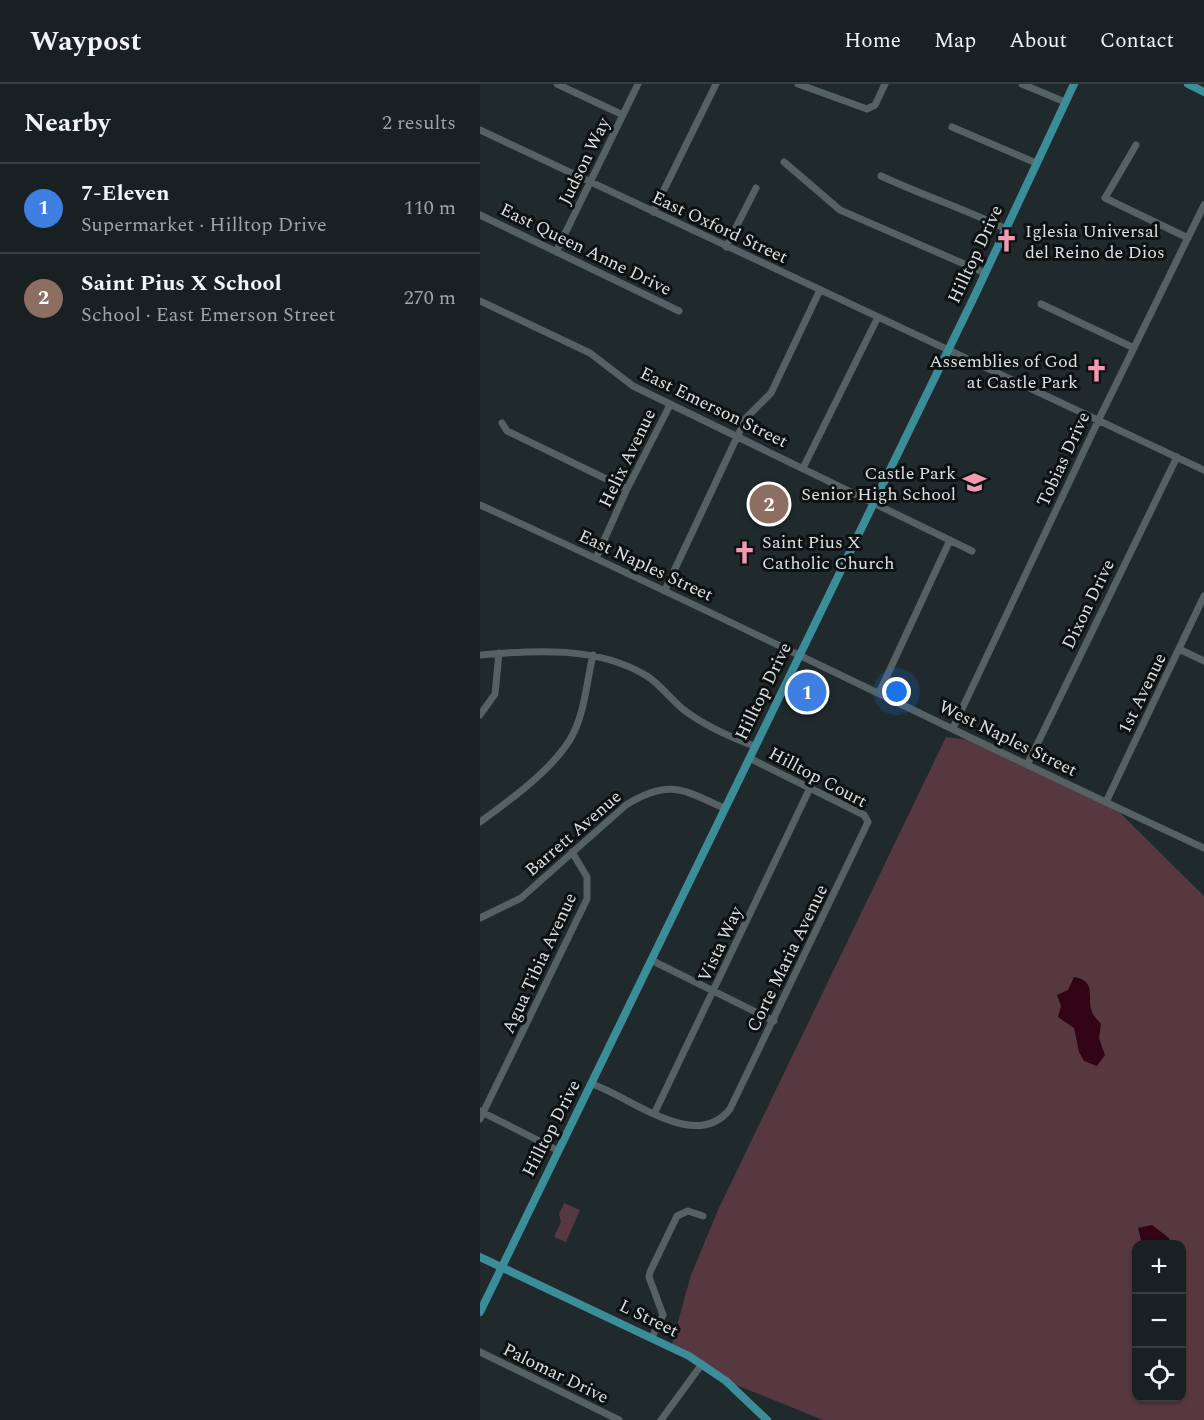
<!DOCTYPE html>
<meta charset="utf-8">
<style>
body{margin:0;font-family:Spectral,serif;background:#252d2e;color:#f1f3f6}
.controls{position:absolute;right:18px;bottom:18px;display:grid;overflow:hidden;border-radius:12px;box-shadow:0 2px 4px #0004}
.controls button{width:54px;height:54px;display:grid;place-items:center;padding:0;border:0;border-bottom:2px solid #363e3f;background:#182021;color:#f1f3f6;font:30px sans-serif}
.you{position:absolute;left:417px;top:608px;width:21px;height:21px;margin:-15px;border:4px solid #fff;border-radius:50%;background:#1a73e8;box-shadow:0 0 0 9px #1a73e833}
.badge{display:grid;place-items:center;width:39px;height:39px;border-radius:50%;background:#db2777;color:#fff;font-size:20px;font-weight:700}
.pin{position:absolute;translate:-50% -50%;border:3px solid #fff;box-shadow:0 2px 6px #0006}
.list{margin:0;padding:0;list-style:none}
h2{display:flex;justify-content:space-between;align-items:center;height:78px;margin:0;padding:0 24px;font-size:26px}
h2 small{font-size:20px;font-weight:400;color:#9fa3a5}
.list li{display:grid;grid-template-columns:39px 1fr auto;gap:18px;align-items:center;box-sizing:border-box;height:90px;padding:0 24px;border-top:2px solid #363e3f}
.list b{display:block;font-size:22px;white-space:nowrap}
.list p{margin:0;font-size:20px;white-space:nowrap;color:#9fa3a5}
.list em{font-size:20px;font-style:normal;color:#9fa3a5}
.icon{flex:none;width:33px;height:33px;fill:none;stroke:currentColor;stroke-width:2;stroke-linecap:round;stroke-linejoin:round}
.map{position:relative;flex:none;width:724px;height:1336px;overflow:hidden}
header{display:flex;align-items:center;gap:36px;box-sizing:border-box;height:84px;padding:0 30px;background:#182021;border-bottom:2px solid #363e3f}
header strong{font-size:28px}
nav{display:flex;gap:33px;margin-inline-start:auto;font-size:21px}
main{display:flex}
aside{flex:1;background:#182021}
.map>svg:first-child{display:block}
</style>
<header>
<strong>Waypost</strong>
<nav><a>Home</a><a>Map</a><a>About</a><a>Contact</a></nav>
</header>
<main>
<aside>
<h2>Nearby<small>2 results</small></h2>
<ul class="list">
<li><span class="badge" style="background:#3f7fe0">1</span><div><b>7-Eleven</b><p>Supermarket · Hilltop Drive</p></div><em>110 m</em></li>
<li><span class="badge" style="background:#8d6e63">2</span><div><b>Saint Pius X School</b><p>School · East Emerson Street</p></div><em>270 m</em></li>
</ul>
</aside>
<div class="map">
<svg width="724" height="1336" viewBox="0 0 724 1336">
<rect width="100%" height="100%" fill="#202a2c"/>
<!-- green -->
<path fill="#573840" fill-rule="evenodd" d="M466,653L505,658L627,716L724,812V1336H343L244,1296L191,1263L211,1191L238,1126ZM656,1160H702V1314H656Z
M84,1119L100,1126L86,1158L74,1153L81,1138L79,1130Z"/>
<!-- water -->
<path fill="#320415" d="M594,893C618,897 606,915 612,928C613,932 618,936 621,940L619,954L625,971L617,982L604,977L599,968L594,944L578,933L581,922L577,911L588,906Z
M672,1141L689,1154L691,1160H662L658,1144Z"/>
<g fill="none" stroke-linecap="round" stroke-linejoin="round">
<!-- minor -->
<path stroke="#566163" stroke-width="7" d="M77,0L143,31
M318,0L387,25L395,21L405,0
M542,0L585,18
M472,43L556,79
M0,46L724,386
M656,61L625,114L708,154
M304,78L360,126L505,189
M401,92C442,111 484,125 524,144
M173,128L236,0
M0,131L199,227
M246,163L276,104
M76,168L158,0
M0,217L110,269L153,302L492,467
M561,220L654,264
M22,339L27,347L147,405
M323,384L398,233
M0,421C243,531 481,652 724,764
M116,474L147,405L190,321
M185,506L266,334L291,309L340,206
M699,565L724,577
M0,571C55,566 118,562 167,592C181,601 191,616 204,626C225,642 250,653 274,662
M399,609L470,456
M0,631L15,610L19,569
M473,644L619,335L724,121
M547,681L697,373
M626,718L724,512
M0,738C29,717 79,681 94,648C105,625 107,596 113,571
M0,834L41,814L146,721C188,695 202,705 244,724
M171,876L294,937
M112,1000C151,1013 216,1069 250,1025L388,738L384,731L269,674
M0,1027L77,1066
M175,1028L330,704
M0,1035L107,815V793L92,768
M172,1253L183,1231L169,1193L170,1188L197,1132L208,1127L223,1132
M0,1268L139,1336
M181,1336L222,1280"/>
<!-- major -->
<path stroke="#3c8d9a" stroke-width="8" d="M708,0L724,8
M0,1173L209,1272L246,1297L287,1336
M0,1228L495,211L594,0"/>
</g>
<!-- icons -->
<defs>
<symbol id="church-bare" viewBox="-9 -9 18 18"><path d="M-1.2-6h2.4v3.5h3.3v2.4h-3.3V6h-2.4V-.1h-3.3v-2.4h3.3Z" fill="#f19ab1" stroke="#0d1112" stroke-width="2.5" paint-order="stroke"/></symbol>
<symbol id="school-bare" viewBox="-9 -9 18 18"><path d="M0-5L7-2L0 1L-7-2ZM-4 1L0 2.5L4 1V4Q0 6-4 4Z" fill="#f19ab1" stroke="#0d1112" stroke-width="2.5" paint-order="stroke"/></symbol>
</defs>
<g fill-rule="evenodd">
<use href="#church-bare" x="510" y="140" width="33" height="33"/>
<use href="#church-bare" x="600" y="270" width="33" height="33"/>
<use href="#school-bare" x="478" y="382" width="33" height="33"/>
<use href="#church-bare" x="248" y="452" width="33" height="33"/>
</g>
<g text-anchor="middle" stroke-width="6" stroke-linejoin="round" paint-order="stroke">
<!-- street labels -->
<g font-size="18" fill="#dae1e2" stroke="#0d1112">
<text transform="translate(104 77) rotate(-64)" y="6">Judson Way</text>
<text transform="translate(240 143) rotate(25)" y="6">East Oxford Street</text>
<text transform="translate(106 165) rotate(26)" y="6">East Queen Anne Drive</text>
<text transform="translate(495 170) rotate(-65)" y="6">Hilltop Drive</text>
<text transform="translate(234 323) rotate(26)" y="6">East Emerson Street</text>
<text transform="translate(147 374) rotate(-64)" y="6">Helix Avenue</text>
<text transform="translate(583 375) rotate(-65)" y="6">Tobias Drive</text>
<text transform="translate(166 481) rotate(25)" y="6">East Naples Street</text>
<text transform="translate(608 520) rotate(-64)" y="6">Dixon Drive</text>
<text transform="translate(283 607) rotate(-64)" y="6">Hilltop Drive</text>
<text transform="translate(662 609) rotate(-64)" y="6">1st Avenue</text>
<text transform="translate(528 654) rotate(26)" y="6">West Naples Street</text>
<text transform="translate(338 693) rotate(28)" y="6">Hilltop Court</text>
<text transform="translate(93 749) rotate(-41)" y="6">Barrett Avenue</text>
<text transform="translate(240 860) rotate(-65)" y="6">Vista Way</text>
<text transform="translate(307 874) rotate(-64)" y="6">Corte Maria Avenue</text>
<text transform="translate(59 879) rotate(-65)" y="6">Agua Tibia Avenue</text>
<text transform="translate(71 1044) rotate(-63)" y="6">Hilltop Drive</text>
<text transform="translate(169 1234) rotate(26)" y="6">L Street</text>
<text transform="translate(76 1289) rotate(26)" y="6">Palomar Drive</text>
</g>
<!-- poi labels -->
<g font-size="18" fill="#dae1e2" stroke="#0d1112" text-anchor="start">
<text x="545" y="153">Iglesia Universal<tspan x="545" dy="21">del Reino de Dios</tspan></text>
<text x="598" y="283" text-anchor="end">Assemblies of God<tspan x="598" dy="21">at Castle Park</tspan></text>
<text x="476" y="395" text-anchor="end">Castle Park<tspan x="476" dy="21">Senior High School</tspan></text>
<text x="282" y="464">Saint Pius X<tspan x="282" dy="21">Catholic Church</tspan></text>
</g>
</g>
</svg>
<div class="controls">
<button>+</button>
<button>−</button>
<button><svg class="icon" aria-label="locate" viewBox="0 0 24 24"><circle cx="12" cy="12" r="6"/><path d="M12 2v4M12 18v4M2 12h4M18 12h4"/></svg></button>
</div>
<div class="you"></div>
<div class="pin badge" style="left:327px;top:608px;background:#3f7fe0">1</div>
<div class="pin badge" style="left:289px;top:420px;background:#8d6e63">2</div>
</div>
</main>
